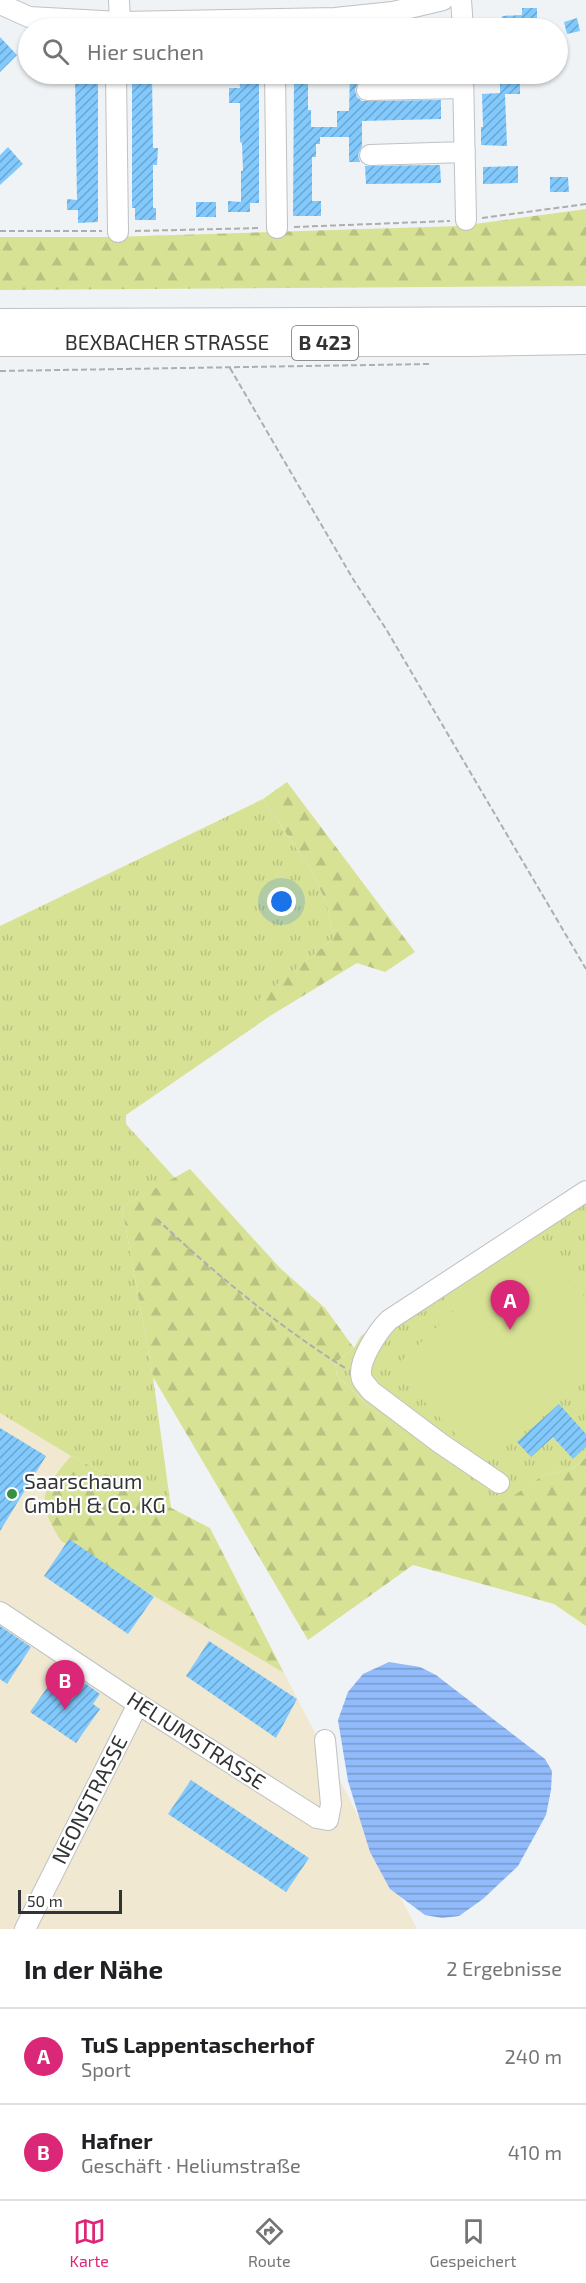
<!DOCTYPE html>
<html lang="de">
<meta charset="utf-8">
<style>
body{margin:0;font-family:"Exo 2",sans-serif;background:#f2f2f2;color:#202124}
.scale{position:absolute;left:18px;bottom:15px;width:104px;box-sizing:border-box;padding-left:6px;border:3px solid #323334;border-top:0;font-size:16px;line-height:21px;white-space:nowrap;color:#323334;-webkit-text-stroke:4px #fff;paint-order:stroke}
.you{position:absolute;left:282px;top:902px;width:21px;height:21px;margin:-15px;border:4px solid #fff;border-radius:50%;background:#1a73e8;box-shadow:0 0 0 9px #1a73e833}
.badge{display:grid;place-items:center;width:39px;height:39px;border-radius:50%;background:#db2777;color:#fff;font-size:20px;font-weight:700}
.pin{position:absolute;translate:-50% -50px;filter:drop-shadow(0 2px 3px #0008)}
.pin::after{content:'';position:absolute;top:32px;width:21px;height:18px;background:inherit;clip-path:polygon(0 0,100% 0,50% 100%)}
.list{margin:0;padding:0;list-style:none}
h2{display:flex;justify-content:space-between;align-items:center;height:78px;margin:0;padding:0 24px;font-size:26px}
h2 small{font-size:20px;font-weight:400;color:#757577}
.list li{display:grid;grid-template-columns:39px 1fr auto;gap:18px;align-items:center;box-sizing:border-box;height:96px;padding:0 24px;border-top:2px solid #e0e0e0}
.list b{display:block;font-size:22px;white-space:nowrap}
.list p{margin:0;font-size:20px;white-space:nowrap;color:#757577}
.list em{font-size:20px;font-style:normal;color:#757577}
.icon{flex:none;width:33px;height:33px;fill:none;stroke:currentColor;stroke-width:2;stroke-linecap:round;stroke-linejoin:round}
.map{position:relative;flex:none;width:586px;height:1929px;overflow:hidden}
.search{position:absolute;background:#fff;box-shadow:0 2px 4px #0004;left:18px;right:18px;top:18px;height:66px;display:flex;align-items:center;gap:15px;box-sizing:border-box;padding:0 21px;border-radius:33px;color:#757577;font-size:22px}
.sheet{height:270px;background:#fff}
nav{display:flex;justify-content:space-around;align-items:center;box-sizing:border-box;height:84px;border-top:2px solid #e0e0e0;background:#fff;font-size:16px;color:#757577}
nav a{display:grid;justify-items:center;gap:3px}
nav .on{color:#db2777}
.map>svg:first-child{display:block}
</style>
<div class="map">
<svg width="586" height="1929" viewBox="0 0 586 1929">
<defs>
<pattern id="grass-tufts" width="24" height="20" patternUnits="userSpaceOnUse" patternTransform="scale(1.5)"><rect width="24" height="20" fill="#d8e295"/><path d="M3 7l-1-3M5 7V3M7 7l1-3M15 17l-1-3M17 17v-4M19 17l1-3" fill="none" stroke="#bac281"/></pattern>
<pattern id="forest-firs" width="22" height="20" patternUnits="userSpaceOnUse" patternTransform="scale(1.5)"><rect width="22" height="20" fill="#d8e295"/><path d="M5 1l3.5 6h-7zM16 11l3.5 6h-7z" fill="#bac281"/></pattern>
<pattern id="water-rules" width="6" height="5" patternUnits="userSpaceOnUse" patternTransform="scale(1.5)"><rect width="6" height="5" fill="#92bbfb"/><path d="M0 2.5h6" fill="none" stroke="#7899cc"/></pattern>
<pattern id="building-hatch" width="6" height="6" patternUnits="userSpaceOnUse" patternTransform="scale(1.5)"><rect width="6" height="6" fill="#82cafd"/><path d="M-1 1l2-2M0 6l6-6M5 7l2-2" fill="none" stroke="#6ba5ce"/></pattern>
</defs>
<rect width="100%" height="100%" fill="#f0f3f5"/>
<!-- commercial -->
<path fill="#f1e8d2" d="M0,1413L71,1456L54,1475L61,1541L284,1673L417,1929H0Z"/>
<!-- grass -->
<path fill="url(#grass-tufts)" d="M263,799L313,873L327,905L334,938L260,999L270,1016L126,1115V1124L175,1178L122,1207L153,1377L171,1508L71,1456L0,1413V926Z
M586,1183V1458L573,1468L542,1476L494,1510L367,1405L337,1375L335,1363L354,1348L361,1336Z"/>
<!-- forest -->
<path fill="url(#forest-firs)" d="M586,209V286L0,290V237H110L460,226Z
M287,782L415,952L385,972L357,963L270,1016L259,999L334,938L327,905L313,873L263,799Z
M190,1169L279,1267L325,1308L354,1348L335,1363L337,1375L367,1405L494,1509L542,1476L573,1468L586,1458V1626L554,1604L413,1565L308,1640L153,1377L122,1207Z
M71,1456L210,1528L284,1673L61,1541C36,1501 40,1491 71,1456Z"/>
<!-- garden -->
<path fill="#d8e295" d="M529,1239L586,1298V1362L482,1461L393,1369Z"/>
<!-- water -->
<path fill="url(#water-rules)" d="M389,1662L420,1667L436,1675L545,1759L552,1771L551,1790L546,1815L518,1866L483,1899L459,1916L442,1918L425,1915L390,1889L370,1852L348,1781L338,1720L348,1692L363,1674Z"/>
<!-- building -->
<path fill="url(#building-hatch)" d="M522,8H537V23L529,24V28H502V16L522,15Z
M577,18L580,31L567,34L564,22Z
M0,37L17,55L0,72Z
M75,74H98V222L78,223V210H67V199L77,200Z
M132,74H152L153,148H158L157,165H153V208H156V220H135V208H132Z
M239,74H259V203H250V212H228V201L241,202V171H243L242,143L240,142V103H229V88H240Z
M294,74H308V110H311V127H337V111H349L350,74H362V79L357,84L355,90L357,97L362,101L441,100V119L362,121V146L358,155L360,162H349V137H320V144H316V157H312V201H321V216H293Z
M520,80V94H505L507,146L481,145V127H483L482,94L500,93V81Z
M8,147L23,164L0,185V155Z
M440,165L441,183L366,184L365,166Z
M518,166V183L483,184V167Z
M550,177H568L569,192H550Z
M196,202H216V217H196Z
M559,1404L586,1434V1447L573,1459L553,1437L531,1457L517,1442Z
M0,1428L46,1456L0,1531Z
M69,1539L154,1597L128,1634L44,1576Z
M0,1626L31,1647L7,1684L0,1679Z
M209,1641L297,1699L276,1738L186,1676Z
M54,1678L77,1694L85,1683L100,1694L93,1704L100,1709L76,1743L30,1712Z
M191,1780L309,1858L286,1892L168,1814Z"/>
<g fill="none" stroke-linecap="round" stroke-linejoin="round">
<defs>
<path id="minor" d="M119,0L120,22
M461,0L463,28
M0,4L29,17L120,22L335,18L393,12L443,0
M116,74L118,232
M275,74L277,228
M463,74L466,220
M367,90L463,88
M370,155L465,152
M499,1483L440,1443L371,1391C368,1387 364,1383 362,1379C356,1363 378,1331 389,1320L586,1191
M0,1612L138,1704L317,1818L328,1820L331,1804L325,1740
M25,1929L138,1704"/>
<path id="major" d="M0,322L586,320
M0,343H470L586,341"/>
</defs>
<!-- minor casing -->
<use href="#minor" stroke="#bfc1c3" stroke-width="22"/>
<!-- major casing -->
<use href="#major" stroke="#bfc1c3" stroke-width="28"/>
<!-- path -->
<path stroke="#acaeb0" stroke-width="2" stroke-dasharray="6 3" stroke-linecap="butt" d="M482,218L586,204
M294,227L450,221
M0,231H102
M135,231L261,228
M230,368L353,579L386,629L586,969
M0,371L429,364
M157,1219C215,1274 277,1325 345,1368"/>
<!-- minor -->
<use href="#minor" stroke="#fff" stroke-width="20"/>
<!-- major -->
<use href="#major" stroke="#fff" stroke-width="26"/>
</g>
<!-- markers -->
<circle fill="#349042" stroke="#fff" stroke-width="2" cx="12" cy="1494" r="6"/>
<g text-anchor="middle" stroke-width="4.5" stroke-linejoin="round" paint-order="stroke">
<!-- shield labels -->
<rect fill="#fff" stroke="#707071" stroke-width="1.5" x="292" y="326" width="66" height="34" rx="4.5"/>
<g font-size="20" font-weight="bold" fill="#323334">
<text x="325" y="350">B 423</text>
</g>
<!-- street labels -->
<g font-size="21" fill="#323334" stroke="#fff">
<text x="167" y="350">BEXBACHER STRASSE</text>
<text transform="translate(196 1741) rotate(33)" y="7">HELIUMSTRASSE</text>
<text transform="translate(90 1800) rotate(-63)" y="7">NEONSTRASSE</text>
</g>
<!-- poi labels -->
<g font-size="21" fill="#323334" stroke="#fff" text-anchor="start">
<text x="24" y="1489">Saarschaum<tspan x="24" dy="24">GmbH &amp; Co. KG</tspan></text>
</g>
</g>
</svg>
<div class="scale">50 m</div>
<div class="you"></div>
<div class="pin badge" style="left:510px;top:1330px">A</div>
<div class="pin badge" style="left:65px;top:1710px">B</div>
<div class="search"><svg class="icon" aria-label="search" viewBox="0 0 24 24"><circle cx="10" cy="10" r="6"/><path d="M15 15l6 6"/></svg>Hier suchen</div>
</div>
<section class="sheet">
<h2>In der Nähe<small>2 Ergebnisse</small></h2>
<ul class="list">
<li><span class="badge">A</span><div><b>TuS Lappentascherhof</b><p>Sport</p></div><em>240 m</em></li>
<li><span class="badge">B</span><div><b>Hafner</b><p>Geschäft · Heliumstraße</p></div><em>410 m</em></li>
</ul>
</section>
<nav>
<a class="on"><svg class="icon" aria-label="map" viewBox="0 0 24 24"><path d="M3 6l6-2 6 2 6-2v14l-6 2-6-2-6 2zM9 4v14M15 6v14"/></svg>Karte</a>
<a><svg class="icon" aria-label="directions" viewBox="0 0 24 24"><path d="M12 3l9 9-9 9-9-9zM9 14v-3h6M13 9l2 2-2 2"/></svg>Route</a>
<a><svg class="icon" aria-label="saved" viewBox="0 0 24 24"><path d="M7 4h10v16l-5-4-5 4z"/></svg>Gespeichert</a>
</nav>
